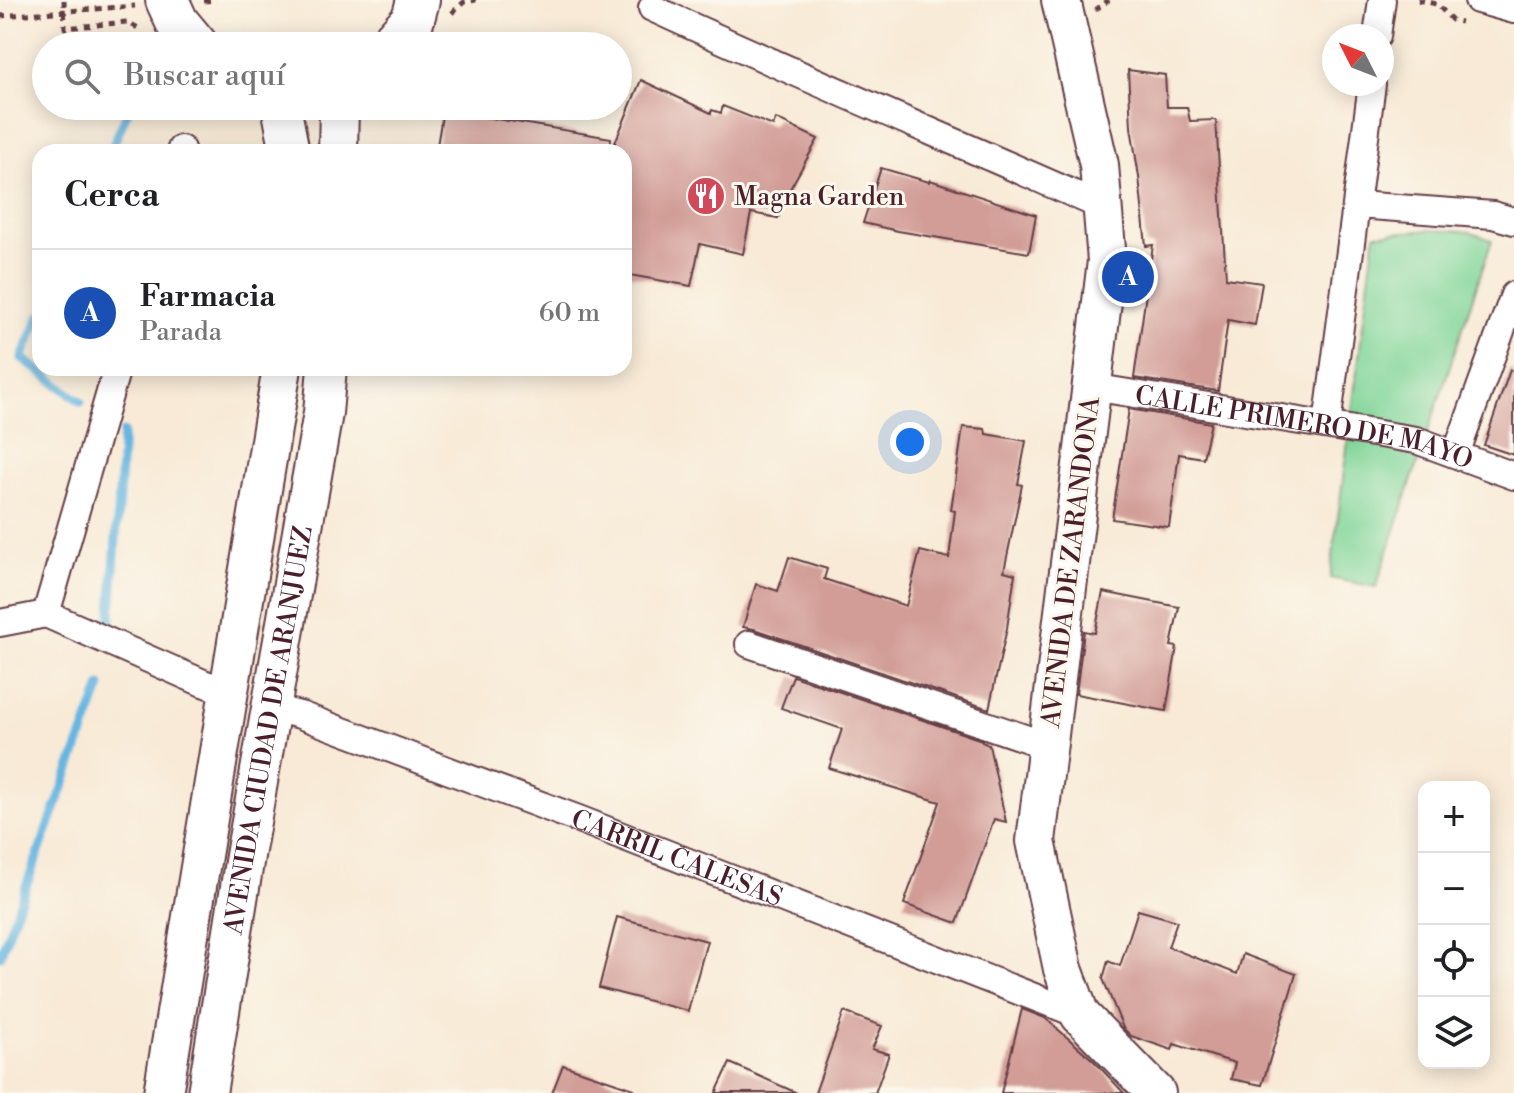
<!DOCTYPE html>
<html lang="es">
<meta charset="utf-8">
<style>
body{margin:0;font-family:"Libre Bodoni",serif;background:#f2f2f2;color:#202124}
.controls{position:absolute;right:24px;bottom:24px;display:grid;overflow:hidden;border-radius:16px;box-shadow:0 4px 20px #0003}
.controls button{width:72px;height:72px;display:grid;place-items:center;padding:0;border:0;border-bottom:2px solid #e0e0e0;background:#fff;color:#202124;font:40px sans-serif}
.compass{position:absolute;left:1322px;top:24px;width:72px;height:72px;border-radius:50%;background:#fff;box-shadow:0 4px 20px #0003;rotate:312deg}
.you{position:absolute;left:910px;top:442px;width:28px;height:28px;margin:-20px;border:6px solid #fff;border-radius:50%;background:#1a73e8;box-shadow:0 0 0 12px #1a73e833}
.badge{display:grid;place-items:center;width:52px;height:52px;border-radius:50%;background:#7c3aed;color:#fff;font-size:26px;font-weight:700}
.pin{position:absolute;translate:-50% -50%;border:4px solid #fff;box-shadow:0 2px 8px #0006}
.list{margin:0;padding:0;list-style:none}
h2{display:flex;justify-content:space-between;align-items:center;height:104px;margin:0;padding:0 32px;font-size:34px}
h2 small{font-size:26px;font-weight:400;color:#757577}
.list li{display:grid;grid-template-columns:52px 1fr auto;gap:24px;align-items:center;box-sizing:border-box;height:128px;padding:0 32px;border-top:2px solid #e0e0e0}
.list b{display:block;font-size:30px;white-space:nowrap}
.list p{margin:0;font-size:26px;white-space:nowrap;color:#757577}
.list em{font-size:26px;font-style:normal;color:#757577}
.icon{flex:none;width:44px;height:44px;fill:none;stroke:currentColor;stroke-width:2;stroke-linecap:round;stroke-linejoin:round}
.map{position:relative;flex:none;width:1514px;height:1093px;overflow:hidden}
.search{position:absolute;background:#fff;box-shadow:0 4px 20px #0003;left:32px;top:32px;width:600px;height:88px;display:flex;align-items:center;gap:20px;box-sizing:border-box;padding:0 28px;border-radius:44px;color:#757577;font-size:30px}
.panel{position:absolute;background:#fff;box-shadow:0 4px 20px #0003;left:32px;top:144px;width:600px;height:232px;border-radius:24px}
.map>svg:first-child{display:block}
</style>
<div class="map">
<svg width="1514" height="1093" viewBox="0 0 1514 1093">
<rect width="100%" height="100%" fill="#fbf7ec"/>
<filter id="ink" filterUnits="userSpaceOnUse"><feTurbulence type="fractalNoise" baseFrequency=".0125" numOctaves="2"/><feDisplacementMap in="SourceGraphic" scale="16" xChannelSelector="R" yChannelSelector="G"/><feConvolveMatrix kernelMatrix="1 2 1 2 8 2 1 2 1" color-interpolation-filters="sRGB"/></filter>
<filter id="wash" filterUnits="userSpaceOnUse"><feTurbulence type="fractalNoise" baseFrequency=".006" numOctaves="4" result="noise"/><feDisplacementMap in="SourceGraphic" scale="32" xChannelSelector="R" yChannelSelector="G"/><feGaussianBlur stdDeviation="1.8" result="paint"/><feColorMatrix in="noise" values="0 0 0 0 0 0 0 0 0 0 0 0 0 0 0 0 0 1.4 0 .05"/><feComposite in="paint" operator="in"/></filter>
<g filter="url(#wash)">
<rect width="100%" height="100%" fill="#f8ead6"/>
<!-- green -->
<path fill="#80d599" stroke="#657a62" stroke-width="2" d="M1432,230L1469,232L1492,240L1376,587L1330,578L1375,234Z"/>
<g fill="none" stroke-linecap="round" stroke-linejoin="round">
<!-- stream -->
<path stroke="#66b6e1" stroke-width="9" d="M110,152L130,106
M40,316L22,358L81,402
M110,630L123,432
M0,956L101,686"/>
</g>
<g id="blocks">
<!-- building -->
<path fill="#d29d97" d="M1128,70L1165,75L1167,107H1187L1190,121L1216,120L1226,278L1262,283L1255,325L1228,320L1218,391L1134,378L1153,245L1146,246L1139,177L1131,127Z
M641,80L711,113L712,110L721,113L723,106L773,126L776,119L818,139L790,189H791L778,218L751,213L743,254L700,244L691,286L624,274V152H611Z
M443,110L611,138L610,152H436Z
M881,168L929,182L930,180L1036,215L1029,253L898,231L863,223Z
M1510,370L1514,371V455L1484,445Z
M1129,409L1211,423L1203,458L1179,454L1169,527L1112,519Z
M963,427L985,429L986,434L1026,441L1018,484L1022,485L1004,571L1015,574L1007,628L989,709L754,629L743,627L756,584L778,591L789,557L827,569L824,579L906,606L920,551L949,558L955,511L951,510Z
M1103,592L1179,607L1171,646L1177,647L1166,711L1076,694L1084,631L1095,633Z
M793,676L982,740V742L989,745L1006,822L994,819L957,923L904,904L940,802L829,768L842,729L781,708Z
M1138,910L1177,921L1168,947L1237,974L1243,954L1296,974L1262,1085L1231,1079L1235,1063L1174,1044L1172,1050L1131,1036L1123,1028L1103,979L1108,961L1120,966Z
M617,917L707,941L688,1011L599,988Z
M1022,1009L1045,1018L1093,1060L1124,1093H1001Z
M844,1012L882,1026L872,1049L889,1054L875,1093H815Z
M730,1063L797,1093H716Z
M563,1065L634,1089L633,1093H552Z"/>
</g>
</g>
<g filter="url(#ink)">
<use href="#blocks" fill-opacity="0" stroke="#643d45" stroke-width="2"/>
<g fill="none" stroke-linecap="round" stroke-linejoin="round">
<defs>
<g id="street">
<path d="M1478,0L1514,10"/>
<path d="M652,8C801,77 953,140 1103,207"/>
<path d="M1377,36L1382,0"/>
<path d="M180,152L181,149"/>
<path d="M1357,205L1493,215L1514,221"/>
<path id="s1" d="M1092,387L1416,440L1514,476"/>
<path d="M1327,425L1372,84"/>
<path d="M1456,454L1514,295"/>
<path d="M46,614L117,368"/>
<path d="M0,623L46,614L203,683L229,692"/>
<path d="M749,644L1048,746"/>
<path id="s2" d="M272,708L300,715L581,820L1080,1015"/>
</g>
<g id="secondary">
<path d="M1061,0L1099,165L1107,261L1036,841L1063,969L1080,1015L1156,1093"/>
<path d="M281,106L290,152"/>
<path d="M338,152L339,106"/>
<path d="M163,1093L282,368"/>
<path id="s3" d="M207,1093L245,856L323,413L327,368"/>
</g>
<path id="primary" d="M167,0L177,22L197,46
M389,46L413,19L418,0"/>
</defs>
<!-- street casing -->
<use href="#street" stroke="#643d45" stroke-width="30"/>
<!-- secondary casing -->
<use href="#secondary" stroke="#643d45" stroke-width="42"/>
<!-- primary casing -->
<use href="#primary" stroke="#643d45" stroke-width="46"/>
<!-- path -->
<path stroke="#643d45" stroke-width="5" stroke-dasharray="6 6" stroke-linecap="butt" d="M64,0L65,28L127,22L142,30
M1418,0L1437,4L1452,20L1461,22
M204,1L216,0
M1095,10L1109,0
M452,13L464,2L476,0
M0,16L135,6"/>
<!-- street -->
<use href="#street" stroke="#fff" stroke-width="26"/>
<!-- secondary -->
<use href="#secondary" stroke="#fff" stroke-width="38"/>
<!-- primary -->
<use href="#primary" stroke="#fff" stroke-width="42"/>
</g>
</g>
<!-- icons -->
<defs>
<symbol id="restaurant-disc" viewBox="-11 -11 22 22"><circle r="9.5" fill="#d1495b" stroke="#fbf7ec"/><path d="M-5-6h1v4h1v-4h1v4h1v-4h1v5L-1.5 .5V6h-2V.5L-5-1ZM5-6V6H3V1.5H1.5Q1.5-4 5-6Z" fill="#fff"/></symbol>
</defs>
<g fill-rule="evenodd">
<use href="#restaurant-disc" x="684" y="174" width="44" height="44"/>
</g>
<g text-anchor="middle" stroke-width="6" stroke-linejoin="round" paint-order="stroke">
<!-- poi labels -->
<g font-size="26" fill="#4a1f2b" stroke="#fbf7ec" text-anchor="start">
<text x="734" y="205">Magna Garden</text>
</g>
<!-- street labels -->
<g font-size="26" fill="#4a1f2b" stroke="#fbf7ec">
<text dy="9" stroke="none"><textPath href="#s1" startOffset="216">CALLE PRIMERO DE MAYO</textPath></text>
<text transform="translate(1070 562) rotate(-83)" y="9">AVENIDA DE ZARANDONA</text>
<text dy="9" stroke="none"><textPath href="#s3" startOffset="368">AVENIDA CIUDAD DE ARANJUEZ</textPath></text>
<text dy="9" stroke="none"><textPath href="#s2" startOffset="432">CARRIL CALESAS</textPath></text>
</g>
</g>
</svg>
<div class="controls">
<button>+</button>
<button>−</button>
<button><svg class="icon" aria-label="locate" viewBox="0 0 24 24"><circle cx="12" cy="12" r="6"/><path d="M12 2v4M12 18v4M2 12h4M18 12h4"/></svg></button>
<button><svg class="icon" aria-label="layers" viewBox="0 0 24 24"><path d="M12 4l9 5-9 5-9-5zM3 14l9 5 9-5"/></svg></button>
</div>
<svg class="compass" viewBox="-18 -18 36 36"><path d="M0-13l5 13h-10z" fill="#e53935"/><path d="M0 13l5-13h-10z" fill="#757577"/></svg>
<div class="you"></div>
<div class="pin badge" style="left:1128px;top:277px;background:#1a4fb4">A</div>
<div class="search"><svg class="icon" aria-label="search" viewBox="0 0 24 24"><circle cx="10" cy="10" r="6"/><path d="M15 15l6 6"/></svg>Buscar aquí</div>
<section class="panel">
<h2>Cerca<small></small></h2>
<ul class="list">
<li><span class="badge" style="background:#1a4fb4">A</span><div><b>Farmacia</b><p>Parada</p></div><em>60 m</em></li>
</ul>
</section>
</div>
